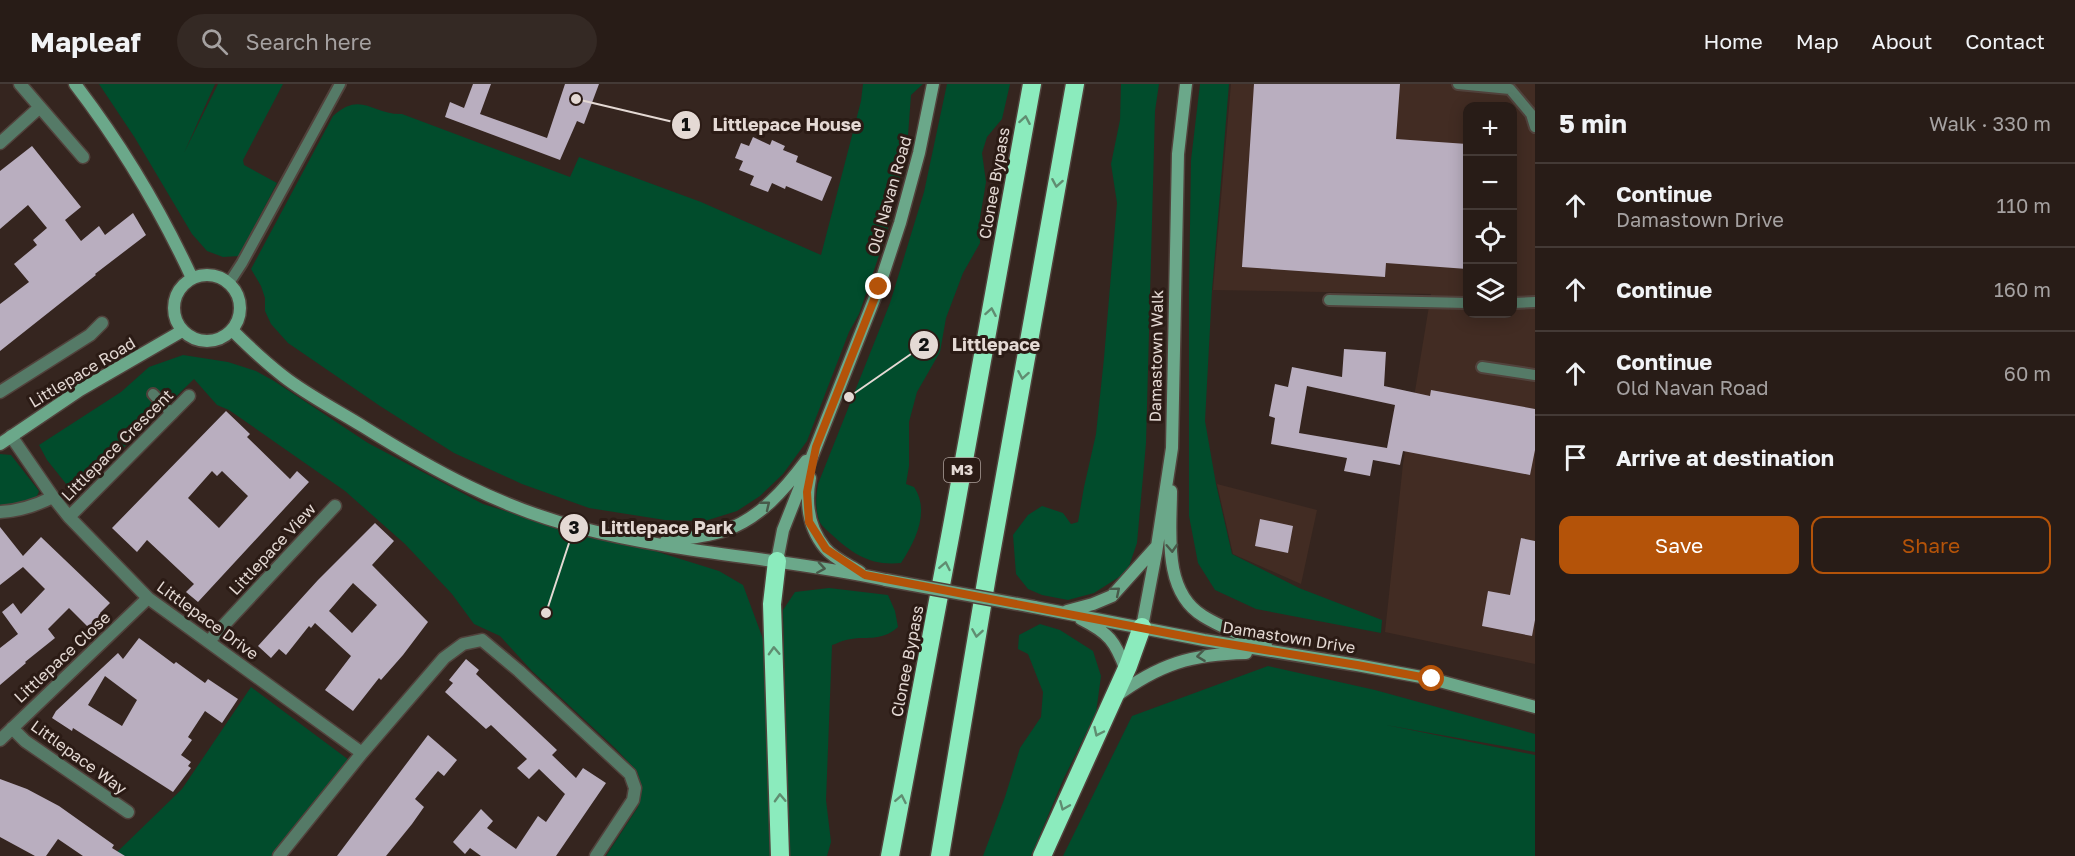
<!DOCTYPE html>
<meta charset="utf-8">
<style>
body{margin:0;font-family:"Golos Text",sans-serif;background:#342924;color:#f1f3f6}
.controls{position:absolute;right:18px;top:18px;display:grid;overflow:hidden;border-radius:12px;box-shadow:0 3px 15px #0003}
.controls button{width:54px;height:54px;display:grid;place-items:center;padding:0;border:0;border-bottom:2px solid #443a36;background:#281c17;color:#f1f3f6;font:30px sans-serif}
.stop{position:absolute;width:18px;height:18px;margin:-14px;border:4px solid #b45309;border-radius:50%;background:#fff}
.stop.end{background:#b45309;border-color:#fff;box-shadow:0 2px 6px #0008}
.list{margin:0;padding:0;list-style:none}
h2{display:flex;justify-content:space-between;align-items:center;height:78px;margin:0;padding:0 24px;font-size:26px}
h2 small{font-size:20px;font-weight:400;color:#a5a1a1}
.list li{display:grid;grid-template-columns:39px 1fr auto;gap:18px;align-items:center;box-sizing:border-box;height:84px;padding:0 24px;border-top:2px solid #443a36}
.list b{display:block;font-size:22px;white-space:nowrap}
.list p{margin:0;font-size:20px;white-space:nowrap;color:#a5a1a1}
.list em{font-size:20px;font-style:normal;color:#a5a1a1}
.actions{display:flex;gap:12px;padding:18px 24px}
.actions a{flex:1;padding:14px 0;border:2px solid #b45309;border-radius:12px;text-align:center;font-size:21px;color:#b45309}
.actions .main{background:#b45309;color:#fff}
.icon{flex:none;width:33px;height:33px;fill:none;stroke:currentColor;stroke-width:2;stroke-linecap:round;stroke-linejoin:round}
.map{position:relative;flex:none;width:1535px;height:772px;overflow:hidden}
header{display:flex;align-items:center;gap:36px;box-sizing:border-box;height:84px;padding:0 30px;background:#281c17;border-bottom:2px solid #443a36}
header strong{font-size:28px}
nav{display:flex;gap:33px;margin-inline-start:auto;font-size:21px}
.search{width:420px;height:54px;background:#342924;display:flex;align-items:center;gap:15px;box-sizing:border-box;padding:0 21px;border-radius:33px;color:#a5a1a1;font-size:22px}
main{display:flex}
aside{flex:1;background:#281c17}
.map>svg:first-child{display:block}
</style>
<header>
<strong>Mapleaf</strong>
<div class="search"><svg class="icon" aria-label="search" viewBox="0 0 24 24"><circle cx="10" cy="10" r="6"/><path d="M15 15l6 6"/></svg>Search here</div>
<nav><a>Home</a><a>Map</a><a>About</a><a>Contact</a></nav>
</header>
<main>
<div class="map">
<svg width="1535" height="772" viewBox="0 0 1535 772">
<rect width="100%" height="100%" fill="#35251f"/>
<!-- built -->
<path fill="#422c23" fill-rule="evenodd" d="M1231,0H1535V580L1385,548L1403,380L1431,210L1213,206ZM1468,22H1512V230H1468Z
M1217,400L1317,426L1301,500L1233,470Z"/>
<!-- green -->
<path fill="#014c2c" d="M99,0H215L184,69L218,0H283L243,76L244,81L277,99L239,172L223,173L207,167L192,150L135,54Z
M863,0H923L911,11L907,65L887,148L859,230L849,248L807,357L783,390L760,412L737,427L705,437L665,436L589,424L522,400L454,369L380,322L288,259L271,240L265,227V214L261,202L251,185L333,32C361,6 373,31 402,30L570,93L579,73L701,118L821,171L861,17Z
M947,0H1010L1002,35L987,53L982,69L986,98L979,140L980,159L963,189L946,234L940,268L917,308L909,338V382L906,400L914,403C930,427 916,456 901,479C870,482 853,470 831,450C827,446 821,442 819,436C815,423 816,413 818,400L890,219L924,108Z
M1121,0H1159L1155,27L1146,359L1137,459L1127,488L1094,509L1068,516L1042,511L1028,505L1016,490L1013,451L1028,431L1042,422L1063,429L1071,440L1078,438L1084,403L1096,350L1104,274L1117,119L1111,80L1120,36Z
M1200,0H1229L1212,206L1205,337L1216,400L1232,470L1299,504L1382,536L1381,549L1256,525L1215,506L1198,479L1189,432V208L1191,76Z
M183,271L228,278L256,287L274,297L368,359L483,420L534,436L642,463L719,487L743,501L763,555L770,695V772H606L638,723L642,704L637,687L615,664L532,587L500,552L474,540L452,510L405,460L345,407L229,326L217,321L194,295L75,411L47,376L39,361L121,308L149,283Z
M0,370L11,371L39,407C34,424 15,421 0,422Z
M829,504L888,511L895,527L898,543C880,559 866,551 846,556C841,557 836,560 832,561L826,716L831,758L827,772H789L783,526L795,508Z
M1040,540L1060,546L1093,567L1101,592L1096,629L1063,696L1031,772H983L1005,713L1020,664L1041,633L1043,608L1028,570L1018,565L1019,551Z
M1268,582L1375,606L1535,650V668L1386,641L1535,671V772H1063L1132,632Z
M251,603L353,679L274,772H113L182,705Z"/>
<!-- building -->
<path fill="#b9aebf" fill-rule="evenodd" d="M473,0H491L480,30L547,54L565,0H599L584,40L577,37L560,76L445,33L450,18L464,24Z
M1254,0H1400L1396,55L1467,60V185L1386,179L1385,193L1242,183Z
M753,53L770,61L772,56L785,62L783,66L798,72L796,78L832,93L822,117L786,102L785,105L772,99L768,108L750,101L754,92L739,86L743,77L735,74L741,59L749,62Z
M32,62L81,123L65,136L81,157L99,142L105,151L133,129L146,151L95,190L96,191L0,267V220L29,198L14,180L37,161L33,156L47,144L28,121L0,145V87Z
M1344,265L1386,268L1384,302L1430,312L1431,306L1535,325V366L1530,391L1403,367L1400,381L1373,376L1370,392L1344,387L1347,374L1271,360L1275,334L1269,332L1275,300L1288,303L1292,283L1342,293ZM1307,302L1395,321L1387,364L1299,349Z
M226,327L250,350L247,353L290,395L297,387L309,398L198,518L186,508L194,500L147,456L137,468L112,444ZM212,387L217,392L222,387L248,412L219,444L188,414Z
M1260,435L1293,442L1288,469L1255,462Z
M375,439L394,457L372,481L428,538L403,571L381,596L379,594L353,627L325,606L351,572L315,539L311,544L309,542L286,571L279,565L271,574L258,562L318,496ZM353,499L377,521L352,549L329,527Z
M0,443L23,472L41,453L110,519L100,529L103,532L90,545L69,524L48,545L55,554L25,578L26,579L0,601V564L18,550L2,528L13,519L21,530L45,505L23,483L0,501Z
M1521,454L1535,457V536L1532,552L1482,542L1488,507L1510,511Z
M139,554L174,580L176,578L205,599L208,595L238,615L222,639L205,627L188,653L192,656L181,671L191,678L188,682L191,684L173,708L73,644L72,647L52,634L56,627L118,569L123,575ZM105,592L137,616L122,642L88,621Z
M466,575L479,586L476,590L557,666L552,671L576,694L583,684L606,699L556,772H481L470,764L465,770L453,758L481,725L493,737L487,744L516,765L538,732L546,738L565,710L539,685L529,695L517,684L527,675L491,641L486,645L445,608L453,599L449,596Z
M428,651L457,676L444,692L438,687L415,715L424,723L412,740L386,772H337Z
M0,695L27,705L59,722L114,761L112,764L125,772H83L58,755L46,772H35L0,753Z"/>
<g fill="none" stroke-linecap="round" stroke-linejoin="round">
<defs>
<path id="lane" d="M1458,0L1510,5L1531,30L1535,43
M229,199L242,179L340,0
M1329,216L1468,219
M1512,219L1535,218
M1482,283L1535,291
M153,310L172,330"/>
<path id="street" d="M20,0L83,73
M0,59L40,23
M0,308L90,251L102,239
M11,352L53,413L69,433L148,514L362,669
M0,428C20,427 35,422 53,413
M69,433L189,312
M209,557L335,422
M12,644L25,657L128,728
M0,656L148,514
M279,772L362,669L444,574L463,560L482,556L519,587L630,690L635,704L633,716L596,772"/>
<path id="secondary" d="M75,0C121,60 160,125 192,194
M174 224a33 33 0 1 1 66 0a33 33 0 1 1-66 0Z
M232,246C248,262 265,278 283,292C307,311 337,326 364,343C431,385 503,425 581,444C681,470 785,474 886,496
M0,360L80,306L182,247
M810,394C805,420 808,443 825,464C833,474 849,481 860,488
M1171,407C1171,447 1162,507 1203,532C1222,544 1245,552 1266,562
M666,457C685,454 707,453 726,446C760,434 785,405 806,377
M777,477L783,446L879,203L900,139L919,69L933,0
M1034,523L1204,556L1357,581L1432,595L1535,623
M1067,527L1093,520L1112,512L1156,463
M1081,535C1109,549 1115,557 1126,586
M1142,543L1156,469L1172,364L1178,70L1186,0
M1115,613C1159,580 1192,570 1246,569"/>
<path id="highway" d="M777,477L772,520L780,772
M890,772L953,437L1032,0
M940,772L987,492L1075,0
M1042,772L1128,582L1142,543"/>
</defs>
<!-- lane casing -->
<use href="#lane" stroke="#51423c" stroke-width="14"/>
<!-- street casing -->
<use href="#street" stroke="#51423c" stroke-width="15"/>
<!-- secondary casing -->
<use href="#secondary" stroke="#51423c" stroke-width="15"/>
<!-- highway casing -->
<use href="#highway" stroke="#51423c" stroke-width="21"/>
<!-- lane -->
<use href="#lane" stroke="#557a67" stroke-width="10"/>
<!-- street -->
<use href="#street" stroke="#557a67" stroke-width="12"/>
<!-- secondary -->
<use href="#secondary" stroke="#6ba88a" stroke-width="12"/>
<!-- highway -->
<use href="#highway" stroke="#8bebbd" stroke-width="18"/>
<defs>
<path id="secondary-bridge" d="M886,496L1034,523"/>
</defs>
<!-- secondary-bridge casing -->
<use href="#secondary-bridge" stroke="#51423c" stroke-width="15" stroke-linecap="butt"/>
<!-- secondary-bridge -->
<use href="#secondary-bridge" stroke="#6ba88a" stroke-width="12"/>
</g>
<!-- one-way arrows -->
<defs><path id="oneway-chevron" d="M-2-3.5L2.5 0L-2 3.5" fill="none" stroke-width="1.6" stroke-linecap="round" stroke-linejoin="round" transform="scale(1.5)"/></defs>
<g stroke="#608d71">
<use href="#oneway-chevron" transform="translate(1025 36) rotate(-80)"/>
<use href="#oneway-chevron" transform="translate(1057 99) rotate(100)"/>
<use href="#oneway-chevron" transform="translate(991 228) rotate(-80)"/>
<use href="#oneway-chevron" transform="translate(1023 291) rotate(100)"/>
<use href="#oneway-chevron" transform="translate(945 482) rotate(-79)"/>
<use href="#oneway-chevron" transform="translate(977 549) rotate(99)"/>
<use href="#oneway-chevron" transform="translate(774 567) rotate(-92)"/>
<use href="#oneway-chevron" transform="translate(1098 648) rotate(115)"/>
<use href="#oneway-chevron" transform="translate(780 714) rotate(-92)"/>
<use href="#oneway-chevron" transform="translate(901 715) rotate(-79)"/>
<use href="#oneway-chevron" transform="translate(1064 722) rotate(113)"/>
</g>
<g stroke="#485a4a">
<use href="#oneway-chevron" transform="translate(766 421) rotate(-39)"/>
<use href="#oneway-chevron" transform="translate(1172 464) rotate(87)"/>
<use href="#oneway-chevron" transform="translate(821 484) rotate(9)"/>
<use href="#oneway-chevron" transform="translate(1116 507) rotate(-40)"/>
<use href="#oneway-chevron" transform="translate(1201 572) rotate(173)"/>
</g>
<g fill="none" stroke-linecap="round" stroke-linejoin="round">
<!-- route -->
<path stroke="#b45309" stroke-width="8" d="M879,203L816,363L807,408L809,438L826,465L865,491L1204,556L1357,581L1432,595"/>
</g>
<g text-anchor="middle" stroke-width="6" stroke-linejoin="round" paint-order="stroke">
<!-- shield labels -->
<rect fill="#2b1b15" stroke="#aca09b" stroke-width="1.5" x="944" y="374" width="36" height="24" rx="4.5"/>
<g font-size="15" font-weight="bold" fill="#e4d9d4">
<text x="962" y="391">M3</text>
</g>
<!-- street labels -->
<g font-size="16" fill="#e4d9d4" stroke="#2b1b15">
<text transform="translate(994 99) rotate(-80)" y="6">Clonee Bypass</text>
<text transform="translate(889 111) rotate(-74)" y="6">Old Navan Road</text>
<text transform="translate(1156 272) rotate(-89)" y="6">Damastown Walk</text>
<text transform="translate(82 288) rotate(-31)" y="6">Littlepace Road</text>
<text transform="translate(117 361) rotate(-45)" y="6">Littlepace Crescent</text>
<text transform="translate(272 465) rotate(-47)" y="6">Littlepace View</text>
<text transform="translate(208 536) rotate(36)" y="6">Littlepace Drive</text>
<text transform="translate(1289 553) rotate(9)" y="6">Damastown Drive</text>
<text transform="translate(62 573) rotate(-43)" y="6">Littlepace Close</text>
<text transform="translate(907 577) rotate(-79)" y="6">Clonee Bypass</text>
<text transform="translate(79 673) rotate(36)" y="6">Littlepace Way</text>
</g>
</g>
<!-- callouts -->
<path fill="none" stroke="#e4d9d4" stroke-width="2" d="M576 15L686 41M849 313L924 261M546 529L574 444"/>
<g fill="#e4d9d4" stroke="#2b1b15" stroke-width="2">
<circle cx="576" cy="15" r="6"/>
<circle cx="849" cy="313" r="6"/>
<circle cx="546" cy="529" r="6"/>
<circle cx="686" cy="41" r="15"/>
<circle cx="924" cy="261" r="15"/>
<circle cx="574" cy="444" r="15"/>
</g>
<g font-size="18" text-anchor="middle" font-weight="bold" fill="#111">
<text x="686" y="47">1</text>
<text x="924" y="267">2</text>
<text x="574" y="450">3</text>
</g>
<g font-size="18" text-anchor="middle" font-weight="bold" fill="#e4d9d4" stroke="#2b1b15" stroke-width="6" stroke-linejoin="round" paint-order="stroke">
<text x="787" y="47">Littlepace House</text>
<text x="996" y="267">Littlepace</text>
<text x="667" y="450">Littlepace Park</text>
</g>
</svg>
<div class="controls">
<button>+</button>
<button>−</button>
<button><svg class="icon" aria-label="locate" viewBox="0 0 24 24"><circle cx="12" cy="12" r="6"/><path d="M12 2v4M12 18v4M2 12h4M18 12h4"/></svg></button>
<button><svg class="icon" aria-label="layers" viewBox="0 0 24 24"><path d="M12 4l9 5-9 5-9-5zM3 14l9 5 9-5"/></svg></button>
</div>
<div class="stop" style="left:1432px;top:595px"></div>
<div class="stop end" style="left:879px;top:203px"></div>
</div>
<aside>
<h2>5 min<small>Walk · 330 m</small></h2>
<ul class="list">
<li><svg class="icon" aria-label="ahead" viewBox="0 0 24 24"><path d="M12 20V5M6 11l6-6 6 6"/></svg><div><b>Continue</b><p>Damastown Drive</p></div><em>110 m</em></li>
<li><svg class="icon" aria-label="ahead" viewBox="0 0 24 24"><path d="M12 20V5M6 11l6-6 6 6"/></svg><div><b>Continue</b></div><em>160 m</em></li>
<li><svg class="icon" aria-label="ahead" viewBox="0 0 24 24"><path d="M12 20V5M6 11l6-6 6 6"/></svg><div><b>Continue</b><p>Old Navan Road</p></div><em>60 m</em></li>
<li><svg class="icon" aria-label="arrive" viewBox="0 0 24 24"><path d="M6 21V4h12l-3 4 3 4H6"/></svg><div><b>Arrive at destination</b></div></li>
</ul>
<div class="actions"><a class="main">Save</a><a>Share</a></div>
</aside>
</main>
